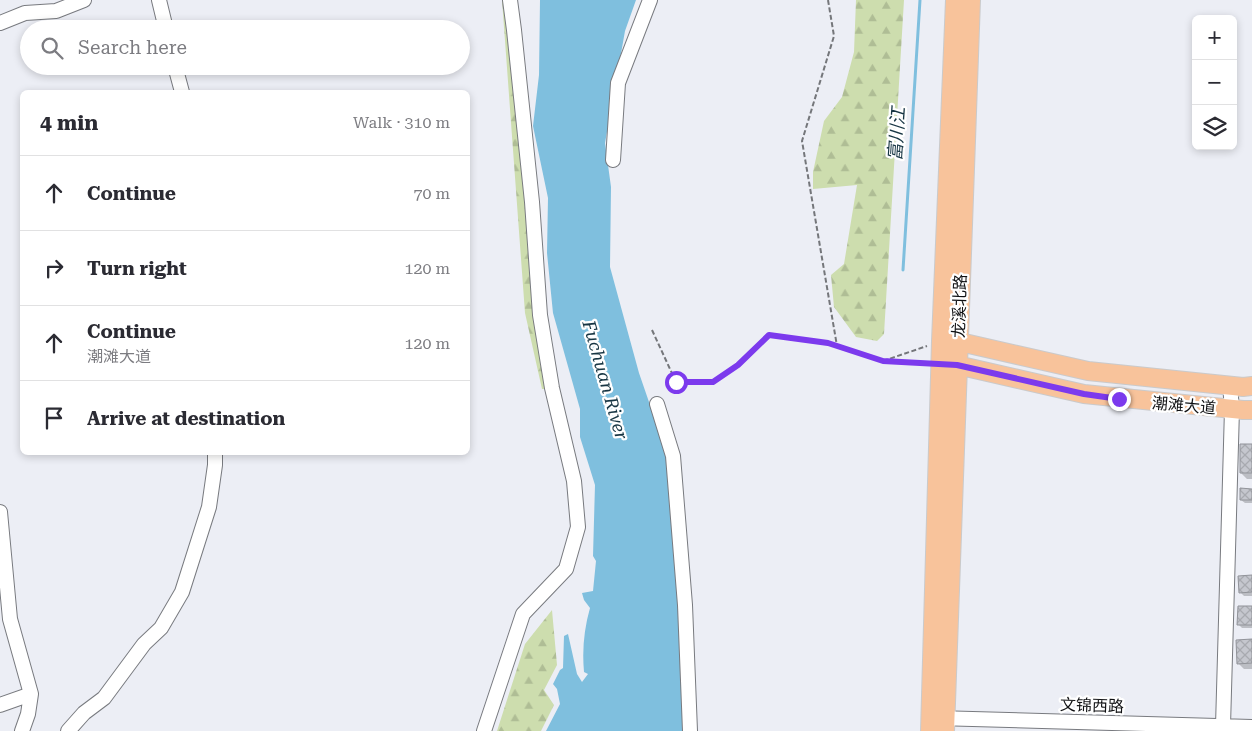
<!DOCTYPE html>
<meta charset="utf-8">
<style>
body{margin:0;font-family:"Roboto Serif","Noto Sans SC",serif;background:#f7f7f7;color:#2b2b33}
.controls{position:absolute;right:15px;top:15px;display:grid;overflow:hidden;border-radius:8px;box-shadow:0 2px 8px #0003}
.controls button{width:45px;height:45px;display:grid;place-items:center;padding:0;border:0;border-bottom:1px solid #e1e1e2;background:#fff;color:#2b2b33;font:25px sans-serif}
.stop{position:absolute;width:15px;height:15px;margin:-11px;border:4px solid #7c3aed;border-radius:50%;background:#fff}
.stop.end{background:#7c3aed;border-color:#fff;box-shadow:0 1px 5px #0008}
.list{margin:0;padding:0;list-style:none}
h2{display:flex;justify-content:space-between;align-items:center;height:65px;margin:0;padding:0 20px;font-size:21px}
h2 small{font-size:16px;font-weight:400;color:#7c7c81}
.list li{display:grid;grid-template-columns:32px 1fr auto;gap:15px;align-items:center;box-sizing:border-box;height:75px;padding:0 20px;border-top:1px solid #e1e1e2}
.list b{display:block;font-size:19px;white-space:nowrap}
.list p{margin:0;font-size:16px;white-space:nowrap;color:#7c7c81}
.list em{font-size:16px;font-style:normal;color:#7c7c81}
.icon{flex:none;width:28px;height:28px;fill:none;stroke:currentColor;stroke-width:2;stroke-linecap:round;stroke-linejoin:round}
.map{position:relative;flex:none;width:1252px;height:731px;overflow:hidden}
.search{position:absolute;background:#fff;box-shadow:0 2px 8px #0003;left:20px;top:20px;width:450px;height:55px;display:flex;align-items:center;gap:12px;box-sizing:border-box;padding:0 18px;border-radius:28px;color:#7c7c81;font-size:19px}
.panel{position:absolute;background:#fff;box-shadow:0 2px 8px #0003;left:20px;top:90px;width:450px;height:365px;border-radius:8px}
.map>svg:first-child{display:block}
</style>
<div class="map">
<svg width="1252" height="731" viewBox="0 0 1252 731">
<defs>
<pattern id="forest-firs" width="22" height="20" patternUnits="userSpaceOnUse" patternTransform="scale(1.25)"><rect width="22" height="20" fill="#cdddae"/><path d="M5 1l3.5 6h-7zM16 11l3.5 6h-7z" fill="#afbd95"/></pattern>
<pattern id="building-cross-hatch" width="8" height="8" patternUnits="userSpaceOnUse" patternTransform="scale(1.25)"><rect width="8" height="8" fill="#c5c7ce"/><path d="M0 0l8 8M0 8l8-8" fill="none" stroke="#a8aab0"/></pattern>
</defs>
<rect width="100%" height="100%" fill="#eceef5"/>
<!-- forest -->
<path fill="url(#forest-firs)" d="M502,0H507L548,389H542L525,313Z
M856,0H904L884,334L877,341L856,337L834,307L831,275L844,264L857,185L813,189V172L824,121L842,97L854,52Z
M552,610L557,665L544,690L554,705L541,731H497L525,644Z"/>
<!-- water -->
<path fill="#7fbfde" d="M540,0H636L625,31L605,143L611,187L610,267L639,373L669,460L685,668L683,731H546L560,704L557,689L553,684L560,670L563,668L564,636L568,634L577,674L582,682L588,674L584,672C582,650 584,629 590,608L584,600L582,593L593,591L596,561L593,556L595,485L580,437V409L553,313L547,253L548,198L533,126L539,75Z"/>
<!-- shadow -->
<path fill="#0003" d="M1252,445V479H1247L1241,473Z
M1252,490V503H1245L1241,500Z
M1252,576V596H1244L1240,592Z
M1252,607V628H1242L1238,624Z
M1252,641V669H1244L1238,663Z"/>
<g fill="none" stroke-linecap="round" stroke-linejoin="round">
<!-- stream -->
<path stroke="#7fbfde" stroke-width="3" d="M903,270L920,0"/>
</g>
<!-- building -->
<path fill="url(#building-cross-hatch)" stroke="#919399" d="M1240,444H1252V473H1240Z
M1240,488L1252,489V500H1240Z
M1252,575V592L1239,593L1238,576Z
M1238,606H1252V625H1237Z
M1252,639V663L1237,664L1236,640Z"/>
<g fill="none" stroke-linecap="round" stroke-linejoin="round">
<defs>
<path id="minor" d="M159,0L166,29
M0,23L25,13L56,11L84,0
M175,66L182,92
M613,160L618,83L650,0
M657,404L673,456L685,605L690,731
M0,512L10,619L31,694L28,714L22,731
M0,705L31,694
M936,718L1252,727
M1223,726L1232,409L1230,385
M68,731L84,713L104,698L144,644L161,628L182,592L209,507L215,465V452
M484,731L523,614L566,569L578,527L574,481L552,388L540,315L532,202L514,30L510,0"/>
<path id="major" d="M947,342H960L1088,371L1243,387L1252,386
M946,365H957L1084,394L1243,410H1252
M930,731L941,341L955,0
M945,731L971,0"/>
</defs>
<!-- minor casing -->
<use href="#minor" stroke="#787a7f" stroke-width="16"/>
<!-- major casing -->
<use href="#major" stroke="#cacacb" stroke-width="20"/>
<!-- path -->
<path stroke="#74767a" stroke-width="2" stroke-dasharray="5 2.5" stroke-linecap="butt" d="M828,0L834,36L802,141L837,346
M652,330L676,382H713L738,365L769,335L827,343L883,361L927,346
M885,362L928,364"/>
<!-- minor -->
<use href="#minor" stroke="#fff" stroke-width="14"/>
<!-- major -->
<use href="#major" stroke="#f8c39b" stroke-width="18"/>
</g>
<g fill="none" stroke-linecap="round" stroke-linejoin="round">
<!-- route -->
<path stroke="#7c3aed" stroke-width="6" d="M676,382H713L738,365L769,335L828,343L883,361L957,365L1084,394L1119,399"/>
</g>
<g text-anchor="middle" stroke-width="4.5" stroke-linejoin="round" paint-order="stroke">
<!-- street labels -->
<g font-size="16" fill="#0f1012" stroke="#fff">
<text transform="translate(959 306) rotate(-88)" y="6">龙溪北路</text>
<text transform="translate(1184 405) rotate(5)" y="6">潮滩大道</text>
<text transform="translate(1092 705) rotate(2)" y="6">文锦西路</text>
</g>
<!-- water labels -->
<g font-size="18" font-style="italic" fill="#173543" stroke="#fff">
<text transform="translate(897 134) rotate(-86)" y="6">富川江</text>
<text transform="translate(605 380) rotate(74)" y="6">Fuchuan River</text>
</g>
</g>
</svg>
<div class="controls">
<button>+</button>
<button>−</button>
<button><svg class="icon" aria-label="layers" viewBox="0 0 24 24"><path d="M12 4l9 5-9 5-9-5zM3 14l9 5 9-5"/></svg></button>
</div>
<div class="stop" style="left:676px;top:382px"></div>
<div class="stop end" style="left:1119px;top:399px"></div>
<div class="search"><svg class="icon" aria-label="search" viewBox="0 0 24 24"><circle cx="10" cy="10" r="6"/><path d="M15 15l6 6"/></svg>Search here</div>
<section class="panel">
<h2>4 min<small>Walk · 310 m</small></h2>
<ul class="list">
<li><svg class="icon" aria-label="ahead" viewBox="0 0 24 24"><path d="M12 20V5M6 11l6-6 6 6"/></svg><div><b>Continue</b></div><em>70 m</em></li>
<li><svg class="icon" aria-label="right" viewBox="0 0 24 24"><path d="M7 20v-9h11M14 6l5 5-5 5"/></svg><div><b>Turn right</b></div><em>120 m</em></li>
<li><svg class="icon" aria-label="ahead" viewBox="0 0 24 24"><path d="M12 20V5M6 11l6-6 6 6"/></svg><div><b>Continue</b><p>潮滩大道</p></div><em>120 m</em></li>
<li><svg class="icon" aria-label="arrive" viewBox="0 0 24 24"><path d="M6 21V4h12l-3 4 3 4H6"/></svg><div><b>Arrive at destination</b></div></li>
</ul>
</section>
</div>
